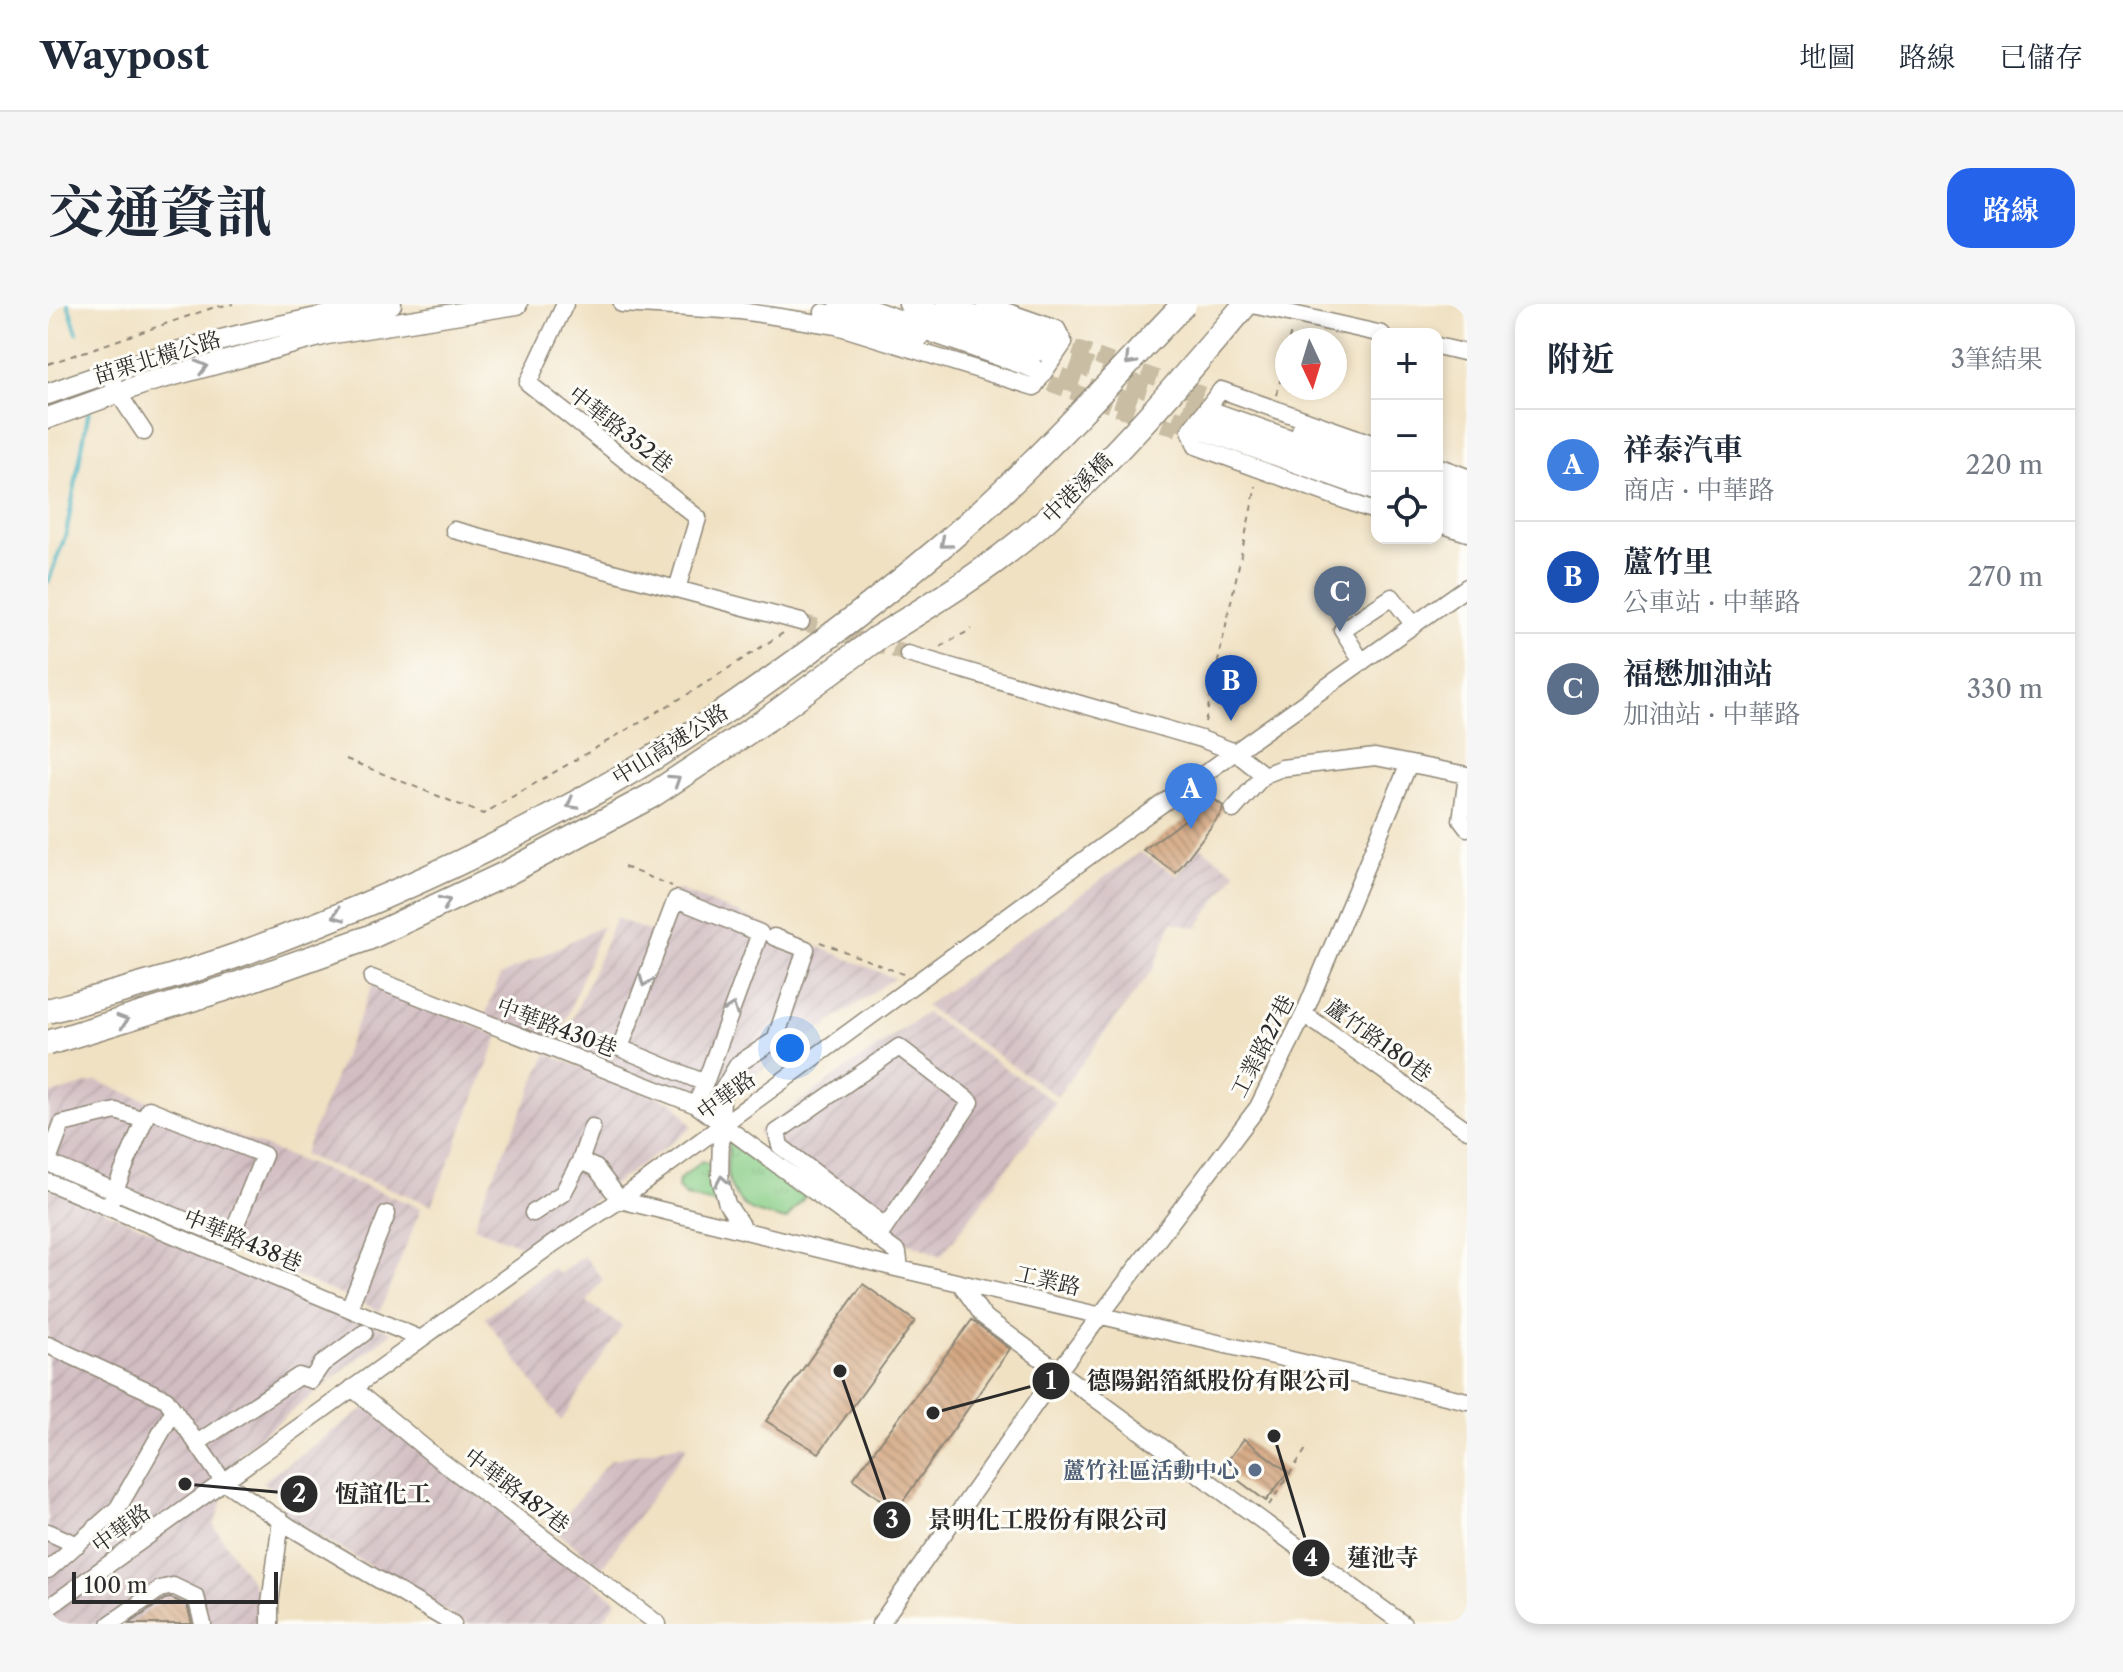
<!DOCTYPE html>
<html lang="zh-TW">
<meta charset="utf-8">
<style>
body{margin:0;font-family:"Libre Caslon Text","Noto Serif TC",serif;background:#f6f6f7;color:#1f2937}
.controls{position:absolute;right:24px;top:24px;display:grid;overflow:hidden;border-radius:16px;box-shadow:0 4px 12px #0003}
.controls button{width:72px;height:72px;display:grid;place-items:center;padding:0;border:0;border-bottom:2px solid #e0e1e3;background:#fff;color:#1f2937;font:40px sans-serif}
.compass{position:absolute;left:1227px;top:24px;width:72px;height:72px;border-radius:50%;background:#fff;box-shadow:0 4px 12px #0003;rotate:176deg}
.scale{position:absolute;left:24px;bottom:20px;width:206px;box-sizing:border-box;padding-left:8px;border:4px solid #2b2b2b;border-top:0;font-size:22px;line-height:28px;white-space:nowrap;color:#2b2b2b;-webkit-text-stroke:6px #fdfcf7;paint-order:stroke}
.you{position:absolute;left:742px;top:744px;width:28px;height:28px;margin:-20px;border:6px solid #fff;border-radius:50%;background:#1a73e8;box-shadow:0 0 0 12px #1a73e833}
.badge{display:grid;place-items:center;width:52px;height:52px;border-radius:50%;background:#2563eb;color:#fff;font-size:26px;font-weight:700}
.pin{position:absolute;translate:-50% -66px;filter:drop-shadow(0 2px 4px #0008)}
.pin::after{content:'';position:absolute;top:42px;width:28px;height:24px;background:inherit;clip-path:polygon(0 0,100% 0,50% 100%)}
.list{margin:0;padding:0;list-style:none}
h2{display:flex;justify-content:space-between;align-items:center;height:104px;margin:0;padding:0 32px;font-size:34px}
h2 small{font-size:26px;font-weight:400;color:#747a83}
.list li{display:grid;grid-template-columns:52px 1fr auto;gap:24px;align-items:center;box-sizing:border-box;height:112px;padding:0 32px;border-top:2px solid #e0e1e3}
.list b{display:block;font-size:30px;white-space:nowrap}
.list p{margin:0;font-size:26px;white-space:nowrap;color:#747a83}
.list em{font-size:26px;font-style:normal;color:#747a83}
.icon{flex:none;width:44px;height:44px;fill:none;stroke:currentColor;stroke-width:2;stroke-linecap:round;stroke-linejoin:round}
.map{position:relative;flex:none;width:1419px;height:1320px;overflow:hidden;border-radius:24px}
header{display:flex;align-items:center;gap:48px;box-sizing:border-box;height:112px;padding:0 40px;background:#fff;border-bottom:2px solid #e0e1e3}
header strong{font-size:38px}
nav{display:flex;gap:44px;margin-inline-start:auto;font-size:28px}
.intro{display:flex;align-items:center;justify-content:space-between;box-sizing:border-box;height:192px;padding:0 48px}
h1{margin:0;font-size:56px}
.button{padding:20px 36px;border-radius:24px;background:#2563eb;color:#fff;font-size:28px;font-weight:700}
main{display:flex;gap:48px;padding:0 48px}
aside{flex:1;background:#fff;border-radius:24px;box-shadow:0 4px 12px #0003}
.map>svg:first-child{display:block}
</style>
<header>
<strong>Waypost</strong>
<nav><a>地圖</a><a>路線</a><a>已儲存</a></nav>
</header>
<div class="intro"><h1>交通資訊</h1><a class="button">路線</a></div>
<main>
<div class="map">
<svg width="1419" height="1320" viewBox="0 0 1419 1320">
<defs>
<pattern id="industrial-furrows" width="10" height="10" patternUnits="userSpaceOnUse" patternTransform="scale(2)"><rect width="10" height="10" fill="#d2bec2"/><path d="M-1 1l2-2M0 10L10 0M9 11l2-2" fill="none" stroke="#b4a3a7"/></pattern>
<pattern id="grass-tufts" width="24" height="20" patternUnits="userSpaceOnUse" patternTransform="scale(2)"><rect width="24" height="20" fill="#8bcf89"/><path d="M3 7l-1-3M5 7V3M7 7l1-3M15 17l-1-3M17 17v-4M19 17l1-3" fill="none" stroke="#78b276"/></pattern>
<pattern id="building-back-hatch" width="6" height="6" patternUnits="userSpaceOnUse" patternTransform="scale(2)"><rect width="6" height="6" fill="#d3a57f"/><path d="M-1 5l2 2M0 0l6 6M5-1l2 2" fill="none" stroke="#ab8768"/></pattern>
</defs>
<rect width="100%" height="100%" fill="#fdfcf7"/>
<filter id="ink" filterUnits="userSpaceOnUse"><feTurbulence type="fractalNoise" baseFrequency=".0125" numOctaves="2"/><feDisplacementMap in="SourceGraphic" scale="16" xChannelSelector="R" yChannelSelector="G"/><feConvolveMatrix kernelMatrix="1 2 1 2 8 2 1 2 1" color-interpolation-filters="sRGB"/></filter>
<filter id="wash" filterUnits="userSpaceOnUse"><feTurbulence type="fractalNoise" baseFrequency=".006" numOctaves="4" result="noise"/><feDisplacementMap in="SourceGraphic" scale="32" xChannelSelector="R" yChannelSelector="G"/><feGaussianBlur stdDeviation="1.8" result="paint"/><feColorMatrix in="noise" values="0 0 0 0 0 0 0 0 0 0 0 0 0 0 0 0 0 1.4 0 .05"/><feComposite in="paint" operator="in"/></filter>
<g filter="url(#wash)">
<rect width="100%" height="100%" fill="#f0e1c2"/>
<!-- industrial -->
<path fill="url(#industrial-furrows)" d="M1151,542L1188,568L1149,624L1124,618L1106,664L1009,792L877,702L1092,548L1129,572Z
M629,585L723,623L846,674L681,789L659,784L627,785L513,742L568,614L610,631Z
M554,622L508,741L437,712L452,672Z
M325,680L451,732L384,901L255,851Z
M878,709L1008,799L893,952L834,928L719,846L710,827Z
M499,750L627,799L645,823L558,886L484,946L426,923L435,895Z
M49,777L373,904L332,1007L0,870V791Z
M0,883L344,1028L191,1149L166,1222L215,1295L217,1320H0Z
M536,952L555,975L539,998L574,1022L513,1117L437,1013L505,964L511,970Z
M319,1103L569,1297L552,1320H419L231,1208L239,1197L214,1178Z
M632,1140L640,1142L554,1263L506,1226L562,1156Z"/>
<!-- grass -->
<path fill="url(#grass-tufts)" stroke="#5b7d5a" stroke-width="2" d="M682,836L758,891L738,916C727,913 710,911 701,905C676,887 677,862 682,836Z
M654,857L665,862L672,894L670,900L638,892L630,884L631,876Z"/>
<g fill="none" stroke-linecap="round" stroke-linejoin="round">
<!-- stream -->
<path stroke="#44b2c0" stroke-width="4" d="M20,0L29,29
M0,278L18,230L41,106"/>
</g>
<g id="blocks">
<!-- building -->
<path fill="url(#building-back-hatch)" d="M1166,495L1175,502L1174,508L1128,569L1095,546Z
M815,980L867,1017L771,1149L718,1117Z
M924,1016L962,1045L848,1207L805,1175Z
M1196,1135L1240,1168L1218,1197L1174,1164Z
M123,1294L139,1301L144,1320H81L117,1295Z"/>
</g>
</g>
<g filter="url(#ink)">
<use href="#blocks" fill-opacity="0" stroke="#8e8676" stroke-width="2"/>
<g fill="none" stroke-linecap="round" stroke-linejoin="round">
<!-- minor-tunnel -->
<path stroke="#c9bda4" stroke-width="16" stroke-dasharray="16 8" stroke-linecap="butt" d="M1004,36L1178,99
M979,71L1150,133
M753,318L860,350"/>
<!-- major-tunnel -->
<path stroke="#c9bda4" stroke-width="20" stroke-dasharray="20 10" stroke-linecap="butt" d="M996,47L1166,109
M984,63L1151,124"/>
<defs>
<path id="minor" d="M517,0L480,79L650,214L629,285
M574,0L693,7L789,22L986,83L1016,39L1009,25L937,0
M897,0L1004,36
M1200,0L1334,30
M775,8L799,12L871,36
M1389,42L1419,49
M60,67L70,89L96,128
M1252,126L1329,154
M1329,141L1173,86L1142,126L1148,142L1329,208
M1389,162L1419,173
M1389,176L1419,187
M1389,219L1419,229
M406,226L753,318
M860,350L1153,435L1187,448L1216,471L1234,464L1327,453L1419,471
M1314,358L1294,326L1344,293L1366,321
M1419,472L1413,516L1419,524
M1185,506L1216,471
M324,674L648,801L850,949L852,965
M1256,710L1419,826
M648,801L657,779L712,629L628,595L572,744L657,779
M544,823L532,857L548,864L572,896L852,965L1419,1097
M0,857L14,820L68,807L96,816
M0,859L182,935L216,851L101,805L60,903
M0,878L373,1035
M485,909L515,889L532,857
M697,927L679,900L672,875L674,787L690,760L727,736L758,645L726,633
M829,934L834,928L923,798L851,743L729,828L732,842L837,922
M912,979L935,1012L1355,1320
M301,1004L339,910
M0,1041L118,1095L175,1177L242,1223L405,1320
M304,1084L389,1154L610,1320
M149,1139L251,1072L263,1076L274,1060L316,1029
M0,1228L29,1241
M0,1266L70,1204L126,1106
M0,1304L506,939L572,896L1059,539L1419,283
M62,1320L112,1285L125,1282L148,1293L155,1320
M222,1320V1300L233,1216
M832,1320L1009,1069L1210,803L1256,710L1360,462"/>
<path id="major" d="M792,0L816,4L984,63
M861,0L996,47
M0,90C110,49 227,20 343,0
M1166,109L1329,167
M0,114L100,78L279,30L469,0
M1151,124L1329,187
M1389,188L1419,199
M1389,207L1419,218"/>
<path id="highway" d="M829,334C888,298 947,262 999,215C1071,150 1135,74 1198,0"/>
</defs>
<!-- minor casing -->
<use href="#minor" stroke="#8e8676" stroke-width="19"/>
<!-- major casing -->
<use href="#major" stroke="#8e8676" stroke-width="23"/>
<!-- highway casing -->
<use href="#highway" stroke="#8e8676" stroke-width="27"/>
<!-- path -->
<path stroke="#8e8676" stroke-width="2" stroke-dasharray="6 6" stroke-linecap="butt" d="M1241,36L1243,27
M0,60L167,3L185,0
M1229,91L1239,45
M892,343L924,325
M1157,418L1208,182
M298,455L435,510L645,387L735,329
M576,563L624,582
M772,638L855,670
M1221,1201L1260,1142"/>
<!-- minor -->
<use href="#minor" stroke="#fff" stroke-width="16"/>
<!-- major -->
<use href="#major" stroke="#fff" stroke-width="20"/>
<!-- highway -->
<use href="#highway" stroke="#fff" stroke-width="24"/>
<defs>
<path id="highway-bridge" d="M0,707C63,690 128,673 190,651C342,595 495,525 632,437C725,377 816,309 900,237C984,165 1059,80 1136,0
M0,739L176,685L320,634L459,569L603,492L721,414L829,334"/>
</defs>
<!-- highway-bridge casing -->
<use href="#highway-bridge" stroke="#8e8676" stroke-width="27" stroke-linecap="butt"/>
<!-- highway-bridge -->
<use href="#highway-bridge" stroke="#fff" stroke-width="24"/>
</g>
<!-- one-way arrows -->
<defs><path id="oneway-chevron" d="M-2-3.5L2.5 0L-2 3.5" fill="none" stroke-width="1.6" stroke-linecap="round" stroke-linejoin="round" transform="scale(2)"/></defs>
<g stroke="#a0a0a0">
<use href="#oneway-chevron" transform="translate(1082 56) rotate(134)"/>
<use href="#oneway-chevron" transform="translate(154 63) rotate(-15)"/>
<use href="#oneway-chevron" transform="translate(897 239) rotate(140)"/>
<use href="#oneway-chevron" transform="translate(627 476) rotate(-33)"/>
<use href="#oneway-chevron" transform="translate(524 500) rotate(151)"/>
<use href="#oneway-chevron" transform="translate(397 598) rotate(-25)"/>
<use href="#oneway-chevron" transform="translate(290 611) rotate(158)"/>
<use href="#oneway-chevron" transform="translate(597 677) rotate(111)"/>
<use href="#oneway-chevron" transform="translate(684 705) rotate(-70)"/>
<use href="#oneway-chevron" transform="translate(75 717) rotate(-17)"/>
<use href="#oneway-chevron" transform="translate(674 877) rotate(-100)"/>
</g>
</g>
<!-- markers -->
<circle fill="#5c6f8a" stroke="#fdfcf7" stroke-width="3" cx="1207" cy="1166" r="8"/>
<g text-anchor="middle" stroke-width="6" stroke-linejoin="round" paint-order="stroke">
<!-- street labels -->
<g font-size="22" fill="#2b2b2b" stroke="#fdfcf7">
<text transform="translate(109 53) rotate(-17)" y="8">苗栗北橫公路</text>
<text transform="translate(573 125) rotate(38)" y="8">中華路352巷</text>
<text transform="translate(1029 184) rotate(-45)" y="8">中港溪橋</text>
<text transform="translate(622 440) rotate(-32)" y="8">中山高速公路</text>
<text transform="translate(509 723) rotate(21)" y="8">中華路430巷</text>
<text transform="translate(1331 736) rotate(36)" y="8">蘆竹路180巷</text>
<text transform="translate(1214 742) rotate(-63)" y="8">工業路27巷</text>
<text transform="translate(678 791) rotate(-36)" y="8">中華路</text>
<text transform="translate(195 936) rotate(23)" y="8">中華路438巷</text>
<text transform="translate(1000 976) rotate(13)" y="8">工業路</text>
<text transform="translate(469 1186) rotate(37)" y="8">中華路487巷</text>
<text transform="translate(73 1224) rotate(-36)" y="8">中華路</text>
</g>
<!-- service labels -->
<g font-size="22" font-weight="bold" fill="#4e5e75" stroke="#fdfcf7" text-anchor="end">
<text x="1191" y="1174">蘆竹社區活動中心</text>
</g>
</g>
<!-- callouts -->
<path fill="none" stroke="#2b2b2b" stroke-width="3" d="M885 1109L1003 1077M137 1180L251 1190M792 1067L844 1216M1226 1132L1263 1254"/>
<g fill="#2b2b2b" stroke="#fdfcf7" stroke-width="3">
<circle cx="885" cy="1109" r="8"/>
<circle cx="137" cy="1180" r="8"/>
<circle cx="792" cy="1067" r="8"/>
<circle cx="1226" cy="1132" r="8"/>
<circle cx="1003" cy="1077" r="20"/>
<circle cx="251" cy="1190" r="20"/>
<circle cx="844" cy="1216" r="20"/>
<circle cx="1263" cy="1254" r="20"/>
</g>
<g font-size="24" text-anchor="middle" font-weight="bold" fill="#fff">
<text x="1003" y="1085">1</text>
<text x="251" y="1198">2</text>
<text x="844" y="1224">3</text>
<text x="1263" y="1262">4</text>
</g>
<g font-size="24" text-anchor="middle" font-weight="bold" fill="#2b2b2b" stroke="#fdfcf7" stroke-width="6" stroke-linejoin="round" paint-order="stroke">
<text x="1171" y="1085">德陽鋁箔紙股份有限公司</text>
<text x="335" y="1198">恆誼化工</text>
<text x="1000" y="1224">景明化工股份有限公司</text>
<text x="1335" y="1262">蓮池寺</text>
</g>
</svg>
<div class="controls">
<button>+</button>
<button>−</button>
<button><svg class="icon" aria-label="locate" viewBox="0 0 24 24"><circle cx="12" cy="12" r="6"/><path d="M12 2v4M12 18v4M2 12h4M18 12h4"/></svg></button>
</div>
<svg class="compass" viewBox="-18 -18 36 36"><path d="M0-13l5 13h-10z" fill="#e53935"/><path d="M0 13l5-13h-10z" fill="#747a83"/></svg>
<div class="scale">100 m</div>
<div class="you"></div>
<div class="pin badge" style="left:1143px;top:525px;background:#3f7fe0">A</div>
<div class="pin badge" style="left:1183px;top:417px;background:#1a4fb4">B</div>
<div class="pin badge" style="left:1292px;top:328px;background:#5c6f8a">C</div>
</div>
<aside>
<h2>附近<small>3筆結果</small></h2>
<ul class="list">
<li><span class="badge" style="background:#3f7fe0">A</span><div><b>祥泰汽車</b><p>商店 · 中華路</p></div><em>220 m</em></li>
<li><span class="badge" style="background:#1a4fb4">B</span><div><b>蘆竹里</b><p>公車站 · 中華路</p></div><em>270 m</em></li>
<li><span class="badge" style="background:#5c6f8a">C</span><div><b>福懋加油站</b><p>加油站 · 中華路</p></div><em>330 m</em></li>
</ul>
</aside>
</main>
